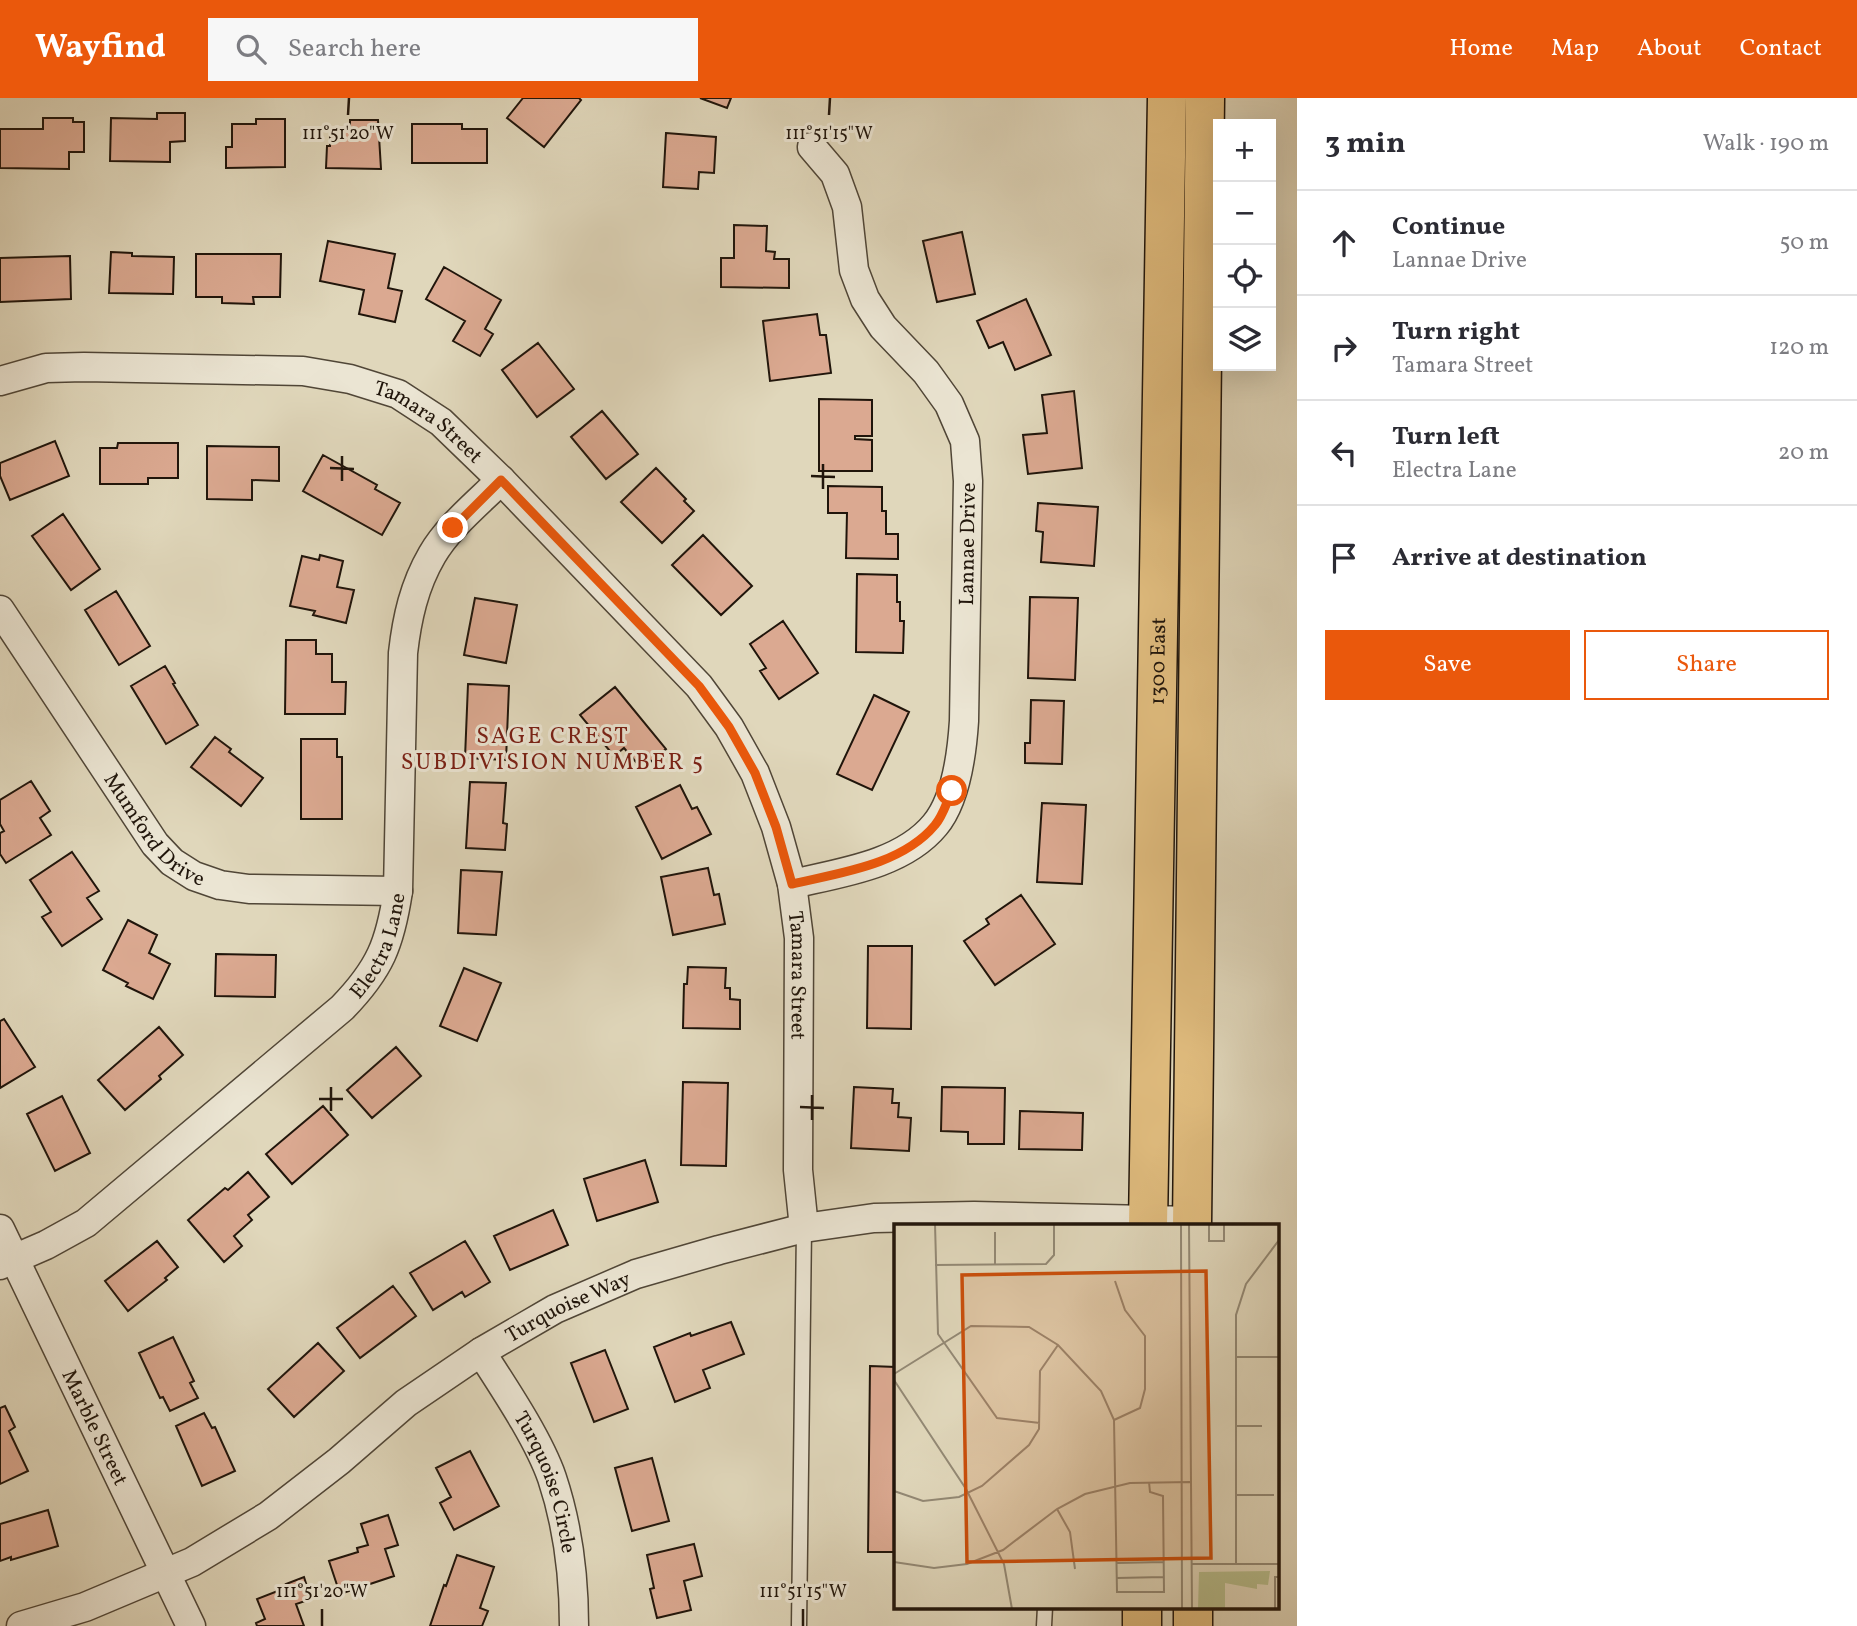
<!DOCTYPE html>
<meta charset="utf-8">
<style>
body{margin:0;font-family:Vollkorn,serif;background:#f7f7f7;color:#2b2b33}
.controls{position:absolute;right:21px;top:21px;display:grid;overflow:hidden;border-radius:0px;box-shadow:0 7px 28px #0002}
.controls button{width:63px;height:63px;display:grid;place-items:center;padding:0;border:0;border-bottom:2px solid #e1e1e2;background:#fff;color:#2b2b33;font:35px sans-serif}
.stop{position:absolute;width:21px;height:21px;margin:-16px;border:5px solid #ea580c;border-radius:50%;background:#fff}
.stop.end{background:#ea580c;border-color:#fff;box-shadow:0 2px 7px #0008}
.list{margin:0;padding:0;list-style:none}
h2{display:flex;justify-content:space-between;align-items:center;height:91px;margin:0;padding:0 28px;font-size:30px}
h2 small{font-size:23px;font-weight:400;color:#7c7c81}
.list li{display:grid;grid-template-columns:46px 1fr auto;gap:21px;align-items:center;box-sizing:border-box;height:105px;padding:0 28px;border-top:2px solid #e1e1e2}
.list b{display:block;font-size:26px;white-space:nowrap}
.list p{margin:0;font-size:23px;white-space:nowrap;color:#7c7c81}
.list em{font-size:23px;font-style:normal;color:#7c7c81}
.actions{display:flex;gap:14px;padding:21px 28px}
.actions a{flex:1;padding:16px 0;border:2px solid #ea580c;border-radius:0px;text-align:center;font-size:24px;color:#ea580c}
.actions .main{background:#ea580c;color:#fff}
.icon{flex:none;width:38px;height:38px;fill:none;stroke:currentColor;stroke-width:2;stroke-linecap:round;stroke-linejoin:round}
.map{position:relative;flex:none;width:1297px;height:1528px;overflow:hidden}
header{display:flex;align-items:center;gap:42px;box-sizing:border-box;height:98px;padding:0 35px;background:#ea580c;color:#fff}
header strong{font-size:33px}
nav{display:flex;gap:38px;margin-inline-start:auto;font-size:24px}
.search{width:490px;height:63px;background:#f7f7f7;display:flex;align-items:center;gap:18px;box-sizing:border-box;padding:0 24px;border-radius:0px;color:#7c7c81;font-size:26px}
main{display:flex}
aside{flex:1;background:#fff}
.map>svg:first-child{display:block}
</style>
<header>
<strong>Wayfind</strong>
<div class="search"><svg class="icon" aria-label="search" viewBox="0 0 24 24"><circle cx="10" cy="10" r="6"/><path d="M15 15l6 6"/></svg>Search here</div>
<nav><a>Home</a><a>Map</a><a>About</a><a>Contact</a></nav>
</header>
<main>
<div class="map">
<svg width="1297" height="1528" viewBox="0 0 1297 1528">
<rect width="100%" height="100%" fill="#e0d7bb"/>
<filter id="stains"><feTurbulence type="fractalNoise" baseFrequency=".00286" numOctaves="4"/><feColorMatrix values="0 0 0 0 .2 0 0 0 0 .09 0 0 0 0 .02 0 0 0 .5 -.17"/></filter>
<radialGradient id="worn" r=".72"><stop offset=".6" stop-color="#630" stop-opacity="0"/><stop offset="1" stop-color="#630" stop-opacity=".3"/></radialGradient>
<!-- building -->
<path fill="#dba991" stroke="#20150b" stroke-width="2" d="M523,0H579L581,2L544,49L507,20Z
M700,0H731L727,10Z
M157,15H185V43L170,44V64L110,63L111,20L157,21Z
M43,20H73V24H84V54H69V71L0,70V31H43Z
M256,21H285V69L226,70V49H232V26H256Z
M350,22H378L381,71L326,70L327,48H330V32H350Z
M412,26H462V31H487V65H412Z
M666,35L716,39L714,75L699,74L698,91L663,89Z
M734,127L767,128L766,153L775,154L774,161H789V190L721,189V160H734Z
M962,134L975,196L937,204L923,143Z
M328,143L395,156L388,190L402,193L395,224L359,216L364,192L320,183Z
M111,154L132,155V158L174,159L173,196L109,195Z
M196,156H281L280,199H253L254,206L222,205V199H196Z
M70,158L71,201L0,204V160Z
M444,169L501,202L485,231L493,236L480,258L453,243L465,223L426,201Z
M1026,201L1051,257L1015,272L1003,244L989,250L977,223Z
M817,216L820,237H826L831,275L770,283L763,223Z
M538,245L574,291L537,319L502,272Z
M1074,293L1082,370L1028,376L1023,337L1047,335L1042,297Z
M819,301L872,302V338H855V341L872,342V373H819Z
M602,313L638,356L606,381L571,339Z
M55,343L69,378L10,402L0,378V365Z
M118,345H178V380H148V386H100V350H117Z
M207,348L279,349V383L252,382V402L207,401Z
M323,357L377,387L375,391L400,405L382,437L303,393Z
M656,370L686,401L684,403L694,413L662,445L621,404Z
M828,388L882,389V413H886V436H898V461L846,460L847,415H828Z
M1038,405L1098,409L1094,468L1041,464L1043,434L1036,433Z
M63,416L100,471L71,492L32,438Z
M703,437L752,488L721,517L672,467Z
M320,457L343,463L337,489L354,492L346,525L313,517L315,513L290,508L302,458L319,462Z
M857,476L897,477V504H900V523H904L903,555L856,554Z
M116,493L150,548L119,567L85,512Z
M1030,499L1078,500L1075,582L1028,580Z
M475,500L517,507L506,565L464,557Z
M783,523L818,575L779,601L760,573L766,570L750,546Z
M286,542H316V556H332V584H346L345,616H285Z
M165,568L175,585L173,586L198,627L166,646L131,588Z
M468,586L509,588L506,662L465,660Z
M615,589L666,651L642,671L624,650L614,658L580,617Z
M874,597L909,614L872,692L837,676Z
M1031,602L1064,603L1062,666L1025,665V645H1030Z
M215,639L231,651L229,654L263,680L241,708L191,669Z
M301,641H337V659H342V721H301Z
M31,683L50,713L40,720L51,737L6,765L0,756V735L4,733L0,726V702Z
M470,684L506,685L503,725L507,726L505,752L466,750Z
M680,687L692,711L697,709L711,736L662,761L636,709Z
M1042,705L1086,707L1082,786L1037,784Z
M72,754L99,793L87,800L102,821L62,848L42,819L51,814L30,782Z
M708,770L714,797L719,796L725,826L673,837L661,779Z
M461,772L502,774L496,837L458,835Z
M1021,797L1055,846L995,887L964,843L989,826L986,821Z
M128,822L157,837L149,855L170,866L153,901L126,888L128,885L103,872Z
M868,848H912L911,931L867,930Z
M216,856L276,857L275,899L215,898Z
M688,869L726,870L725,890H730V901L740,902V931L683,930L684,886H687Z
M464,870L501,885L477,943L440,928Z
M4,921L35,969L0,990V923Z
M159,929L183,957L159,978L161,981L125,1012L98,982Z
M396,949L421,978L372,1020L347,992Z
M683,984L728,985L726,1068L681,1067Z
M854,989L893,991L892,1005H899L898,1019L911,1020L909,1053L851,1050Z
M942,989L1005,990L1004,1046H968V1034L941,1033Z
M62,998L90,1055L55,1073L27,1016Z
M323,1008L348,1037L292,1086L266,1056Z
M1020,1013L1083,1015L1082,1052L1019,1051Z
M645,1062L658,1104L597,1123L584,1081Z
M248,1074L269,1099L248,1117L252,1122L234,1138L242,1148L224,1164L188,1122L225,1090L228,1092Z
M553,1112L568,1147L510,1172L494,1138Z
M157,1143L178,1169L165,1180L167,1182L128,1213L105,1183Z
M465,1143L490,1184L465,1199L462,1194L433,1212L410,1175Z
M393,1188L416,1218L360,1260L337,1230Z
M731,1224L744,1256L703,1272L710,1290L675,1304L654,1249L690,1235L691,1238Z
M173,1239L194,1283L190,1285L198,1300L170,1313L163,1299L160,1300L139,1255Z
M318,1245L344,1273L294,1319L268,1291Z
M605,1252L628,1311L594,1324L571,1265Z
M870,1268L896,1269V1454H868Z
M5,1308L15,1329L9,1333L28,1373L0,1386V1310Z
M204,1315L212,1330L215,1329L235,1373L202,1388L176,1328Z
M470,1353L499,1408L454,1432L440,1405L451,1399L436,1370Z
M652,1360L669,1423L632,1433L615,1370Z
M48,1412L58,1448L11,1462V1459L0,1463V1426Z
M388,1417L398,1447L385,1451L394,1478L340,1496L329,1463L358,1454L357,1450L368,1447L361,1426Z
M694,1446L702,1478L684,1483L691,1512L657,1520L650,1491L654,1490L647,1457Z
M457,1457L494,1469L480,1510L488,1513L482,1528H430L444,1487L446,1488Z
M304,1479L311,1501L296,1506L304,1528H257L256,1525L265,1521L257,1501L288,1489L286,1486Z"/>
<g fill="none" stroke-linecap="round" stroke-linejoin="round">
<defs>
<path id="service" d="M799,1528L804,1130
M1044,1528L1045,1509"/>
<g id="minor">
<path id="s1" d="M0,283L46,270L84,269L303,273L350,281L398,296L441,324L501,382L699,588L729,629L755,675L776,729L792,786L799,840L798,1072L804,1130"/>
<path id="s2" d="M0,512L155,746L172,764L194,778L220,787L249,791L398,793"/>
<path id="s3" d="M792,786C839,775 902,767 935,727C956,702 962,654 964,623L968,383L965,343L949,306L926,274L883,229L865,201L854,172L847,109L835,76L812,49"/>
<path id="s4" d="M0,1131L191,1528"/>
<path id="s5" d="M0,1167L46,1147L86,1125L342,910C380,871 390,846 398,793L403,555C407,520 414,488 432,457C448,429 478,405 501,382"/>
<path id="s6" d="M481,1254C504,1290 538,1340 552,1380C568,1428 574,1477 574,1528"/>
<path id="s7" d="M21,1528L85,1509L192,1464L268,1418L339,1363L406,1305L481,1254L555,1211L636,1176L719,1152L804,1130L874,1120L974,1118L1192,1123"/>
</g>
<g id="primary">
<path id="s8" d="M1148,1127L1167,0"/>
<path d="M1192,1127L1205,0"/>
<path d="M1193,1509V1528"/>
<path d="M1142,1528V1509"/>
</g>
</defs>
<!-- service casing -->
<use href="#service" stroke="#504637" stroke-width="17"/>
<!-- minor casing -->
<use href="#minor" stroke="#504637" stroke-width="31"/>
<!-- primary casing -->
<use href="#primary" stroke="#20150b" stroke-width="41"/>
<!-- service -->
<use href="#service" stroke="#ebe5d3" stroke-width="14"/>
<!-- minor -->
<use href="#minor" stroke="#ebe5d3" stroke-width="28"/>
<!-- primary -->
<use href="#primary" stroke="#e0bc7e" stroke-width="38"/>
</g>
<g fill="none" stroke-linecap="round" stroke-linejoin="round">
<!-- route -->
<path stroke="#ea580c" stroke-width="9" d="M453,430L501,382L699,588L729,629L755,675L776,729L792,786C839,775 902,767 935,727C943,718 947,703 952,693"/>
</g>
<!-- ticks -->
<path fill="none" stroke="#20150b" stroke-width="2.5" d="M348,17L349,0M829,17L830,0M330,370L354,371M811,378L835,379M342,383V358M823,391V366M319,1001H343M800,1009L824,1010M331,1013V989M812,1022V997M322,1528V1511M803,1528V1511"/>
<g text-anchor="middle" stroke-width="6" stroke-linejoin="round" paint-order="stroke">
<!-- street labels -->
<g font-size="21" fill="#20150b" stroke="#ebe5d3">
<text dy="7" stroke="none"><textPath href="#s1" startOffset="443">Tamara Street</textPath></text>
<text dy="7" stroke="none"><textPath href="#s3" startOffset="444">Lannae Drive</textPath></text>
<text dy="7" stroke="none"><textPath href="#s8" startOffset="564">1300 East</textPath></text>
<text dy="7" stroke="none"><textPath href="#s2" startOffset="270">Mumford Drive</textPath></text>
<text dy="7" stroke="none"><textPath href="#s5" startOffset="504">Electra Lane</textPath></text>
<text dy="7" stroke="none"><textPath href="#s1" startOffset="1136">Tamara Street</textPath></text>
<text dy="7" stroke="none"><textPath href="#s7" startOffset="639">Turquoise Way</textPath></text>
<text dy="7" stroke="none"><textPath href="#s4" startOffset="220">Marble Street</textPath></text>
<text dy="7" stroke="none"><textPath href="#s6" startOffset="147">Turquoise Circle</textPath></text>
</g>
<!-- neighbourhood labels -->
<g font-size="23" letter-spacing="2" fill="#7a1f14" stroke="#ebe5d3">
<text x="553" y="645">SAGE CREST<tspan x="553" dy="26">SUBDIVISION NUMBER 5</tspan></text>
</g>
</g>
<!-- overview -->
<g transform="translate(894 1126)">
<rect width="385" height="385" fill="#e0d7bb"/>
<path d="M376,347L374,361L363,360V365L331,359V385H304L305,348Z" fill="#b6bd8d"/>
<path fill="none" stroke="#938975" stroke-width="2" d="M41,0L44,110L103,194L146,199M287,0L288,385M295,0L298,385M315,0V17H330V0M101,8V41M41,41L152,40L160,31V0M341,133H385M0,150L77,102L135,103L164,121L207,167L220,196L223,368H270L269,272L256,268L255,258M0,156L72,265L110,340L118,385M220,196L246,184L251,165V112L231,86L221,57M341,202H368M0,267L29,277L65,273L88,262L135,221L145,205L146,147L164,121M341,271H380M163,285L176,308L181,345M0,338L40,344L73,340L109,326L163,285L191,270L236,259L296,258M223,339L270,338M298,340H385M342,340V91L352,60L385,16M223,354L270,353M381,385V353H385"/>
<path fill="#ca4f0c" fill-opacity="0.15" stroke="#ca4f0c" stroke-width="3.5" d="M312,47L317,334L73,338L68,51Z"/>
<rect width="385" height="385" fill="none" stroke="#20150b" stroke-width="3.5"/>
</g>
<g font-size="18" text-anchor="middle" fill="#20150b" stroke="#ebe5d3" stroke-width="6" stroke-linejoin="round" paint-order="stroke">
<text x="348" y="41">111°51'20"W</text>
<text x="829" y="41">111°51'15"W</text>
<text x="322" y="1499">111°51'20"W</text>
<text x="803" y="1499">111°51'15"W</text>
</g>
<rect width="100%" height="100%" filter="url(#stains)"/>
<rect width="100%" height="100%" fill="url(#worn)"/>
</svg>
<div class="controls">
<button>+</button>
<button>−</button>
<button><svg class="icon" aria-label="locate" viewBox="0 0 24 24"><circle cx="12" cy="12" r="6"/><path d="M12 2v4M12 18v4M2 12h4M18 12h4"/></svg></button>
<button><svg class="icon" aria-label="layers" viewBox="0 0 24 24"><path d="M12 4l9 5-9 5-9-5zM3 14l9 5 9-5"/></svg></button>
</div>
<div class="stop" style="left:952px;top:693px"></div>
<div class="stop end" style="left:453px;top:430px"></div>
</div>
<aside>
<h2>3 min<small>Walk · 190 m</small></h2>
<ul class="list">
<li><svg class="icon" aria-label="ahead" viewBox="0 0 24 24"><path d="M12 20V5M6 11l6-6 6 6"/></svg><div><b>Continue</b><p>Lannae Drive</p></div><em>50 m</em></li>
<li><svg class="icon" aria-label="right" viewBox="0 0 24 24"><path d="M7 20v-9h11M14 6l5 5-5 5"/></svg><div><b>Turn right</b><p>Tamara Street</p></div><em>120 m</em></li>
<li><svg class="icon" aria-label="left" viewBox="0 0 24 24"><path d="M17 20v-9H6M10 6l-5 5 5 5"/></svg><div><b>Turn left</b><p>Electra Lane</p></div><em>20 m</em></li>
<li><svg class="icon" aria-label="arrive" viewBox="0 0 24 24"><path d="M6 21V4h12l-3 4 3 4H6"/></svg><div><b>Arrive at destination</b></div></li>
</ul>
<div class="actions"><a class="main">Save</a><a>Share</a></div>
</aside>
</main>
